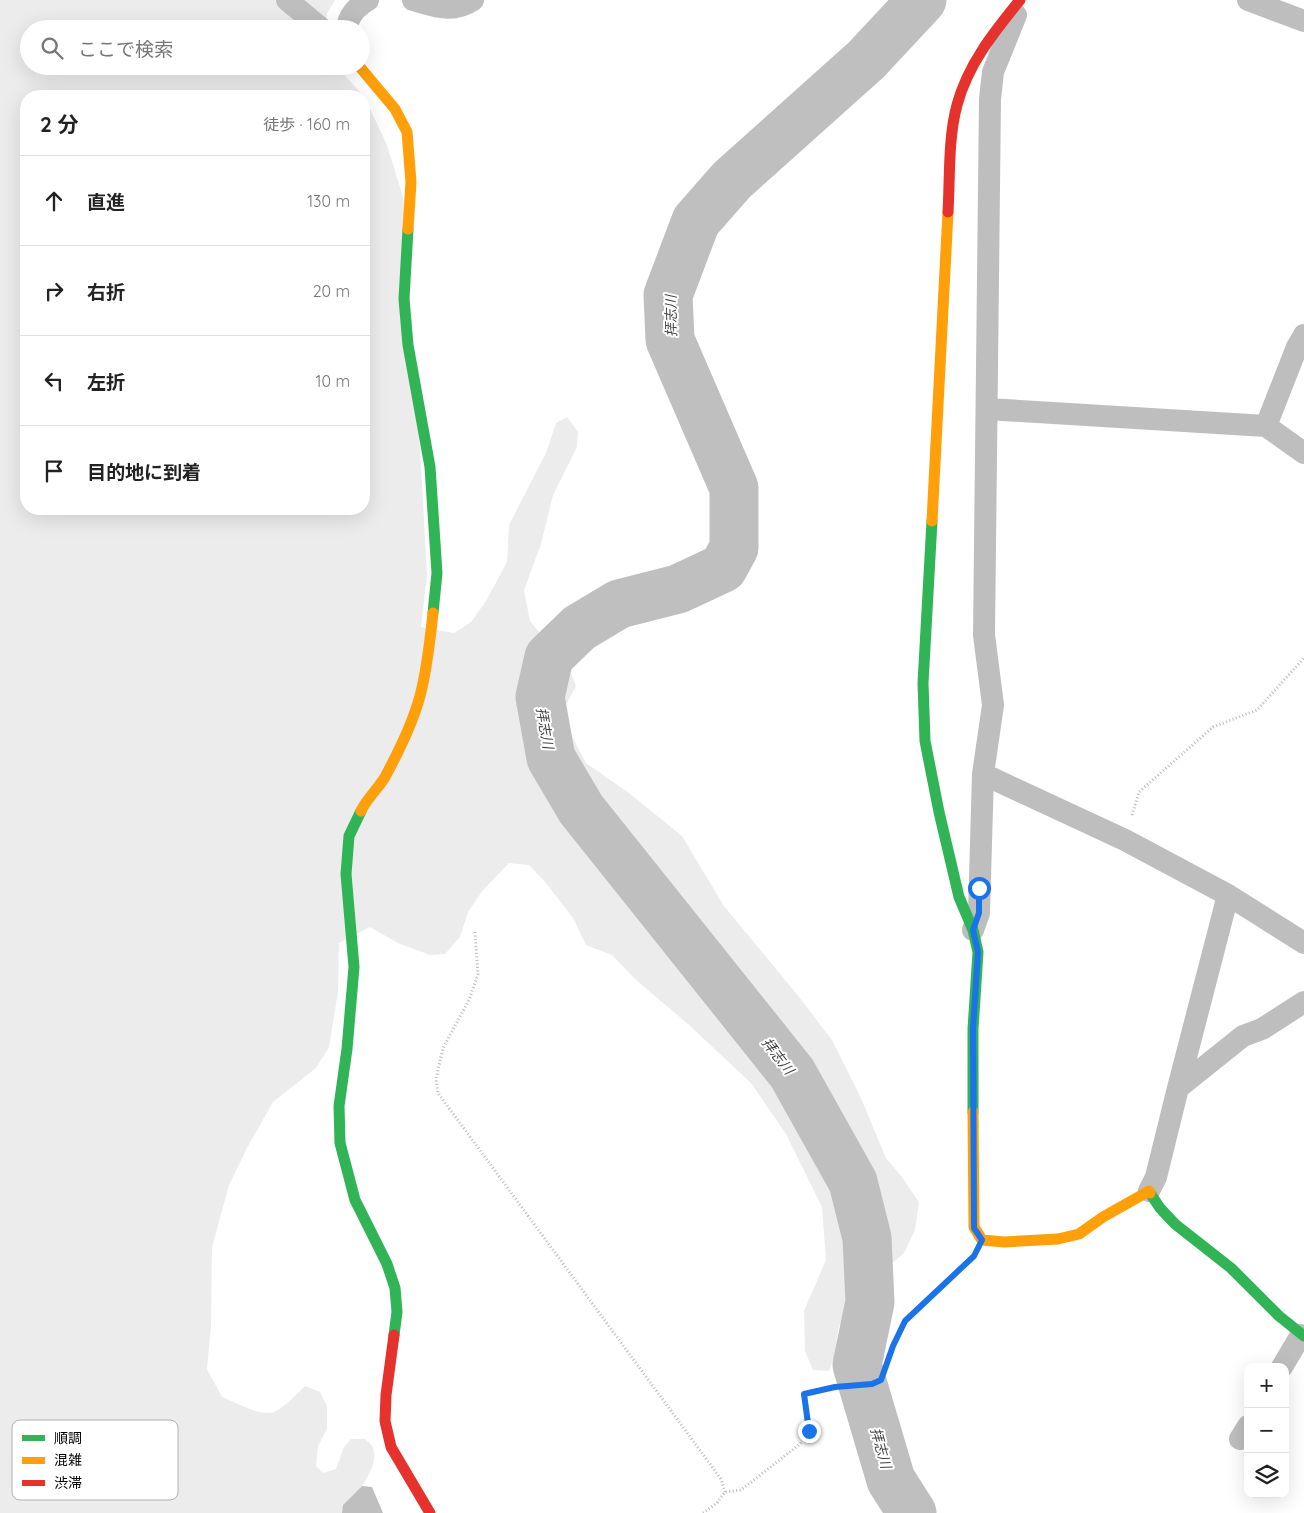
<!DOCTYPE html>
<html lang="ja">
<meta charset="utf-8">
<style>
body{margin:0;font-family:Quicksand,"Noto Sans JP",sans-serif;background:#f2f2f2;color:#222}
.controls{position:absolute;right:15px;bottom:15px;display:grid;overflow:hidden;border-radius:10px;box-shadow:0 5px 20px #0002}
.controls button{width:45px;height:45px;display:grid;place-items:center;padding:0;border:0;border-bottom:1px solid #e0e0e0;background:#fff;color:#222;font:25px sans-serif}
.stop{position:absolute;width:15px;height:15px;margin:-11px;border:4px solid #1a73e8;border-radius:50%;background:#fff}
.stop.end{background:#1a73e8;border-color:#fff;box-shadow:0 1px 5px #0008}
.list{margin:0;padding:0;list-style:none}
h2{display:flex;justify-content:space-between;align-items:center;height:65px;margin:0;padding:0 20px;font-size:21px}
h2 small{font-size:16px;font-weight:400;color:#767676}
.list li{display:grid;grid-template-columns:32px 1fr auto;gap:15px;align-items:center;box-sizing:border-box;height:90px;padding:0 20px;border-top:1px solid #e0e0e0}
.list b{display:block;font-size:19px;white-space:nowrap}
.list em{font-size:16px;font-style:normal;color:#767676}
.icon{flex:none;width:28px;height:28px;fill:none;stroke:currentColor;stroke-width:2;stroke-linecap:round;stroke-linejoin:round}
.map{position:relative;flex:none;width:1304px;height:1513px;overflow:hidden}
.search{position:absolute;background:#fff;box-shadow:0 5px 20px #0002;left:20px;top:20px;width:350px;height:55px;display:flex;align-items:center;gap:12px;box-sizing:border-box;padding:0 18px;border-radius:28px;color:#767676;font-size:19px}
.panel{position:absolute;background:#fff;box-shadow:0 5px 20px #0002;left:20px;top:90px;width:350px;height:425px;border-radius:20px}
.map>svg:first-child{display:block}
</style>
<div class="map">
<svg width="1304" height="1513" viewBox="0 0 1304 1513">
<rect width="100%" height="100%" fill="#fff"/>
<!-- green -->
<path fill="#ececec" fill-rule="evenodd" d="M0,0H335L327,13L325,29H29V66H336L364,96L387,145L403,197L421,465L427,575L421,627L454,633L471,622L486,601L507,562L509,525L546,453L556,423L567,417L578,432L577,447L553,495L541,544L524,590L530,621L570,670L576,686L566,705V725L586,763L629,793L682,836L724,906L799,997L832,1040L860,1096L886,1158L902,1177L919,1202L915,1230L904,1253L854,1296L839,1326L834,1357L829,1371L813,1370L805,1351L804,1311L826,1260L822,1207L786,1134L751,1083L689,1025L635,979L612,955L586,945L573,918L546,883L529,865L509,863L483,890L468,912L460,937L445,954L430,955L398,943L370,927L339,943L338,992L329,1047L316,1068L273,1102L248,1146L229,1185L212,1247L211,1326L207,1369L222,1397C235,1402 261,1417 274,1412C286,1406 296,1395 305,1386L320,1392L327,1406V1429L318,1446L316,1466L323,1473L336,1469L344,1447L351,1439H365C368,1442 372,1445 373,1448C378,1460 368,1479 360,1488C352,1497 344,1500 342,1513H0ZM26,96H364V509H26Z"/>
<!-- water -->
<path fill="#bfbfbf" d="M362,1486L372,1487L383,1513H342L343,1505Z"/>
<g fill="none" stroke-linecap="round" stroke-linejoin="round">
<!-- river -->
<path stroke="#bfbfbf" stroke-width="49" d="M912,1513L891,1480L857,1365L870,1302L867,1238L853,1182L792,1073L581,809L551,758L540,697L549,657L579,628L619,604L678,589L723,568L734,548V488L670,340L668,295L696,221L732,180L866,60L922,0"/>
<!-- path -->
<path stroke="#b9b9b9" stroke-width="3" stroke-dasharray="1 2.5" stroke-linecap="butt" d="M1132,815L1139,792L1213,727L1257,710L1304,658
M475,932L478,974L469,1000L443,1048L436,1079L438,1093L721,1479L725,1492
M703,1513L717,1503L725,1492L741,1490L800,1444L809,1431L804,1394L835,1387L872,1384L881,1380L893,1346L905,1321L968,1262"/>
<!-- street -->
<path stroke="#bebebe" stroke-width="22" d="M287,0L322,29
M413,0C435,6 452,14 473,0
M1248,0L1304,21
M1016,15L993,72L990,99L984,635L993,705L983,774L1125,840L1228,895L1178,1088L1156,1177L1149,1191
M347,29C348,15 357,7 368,0
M987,409L1266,426L1304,453
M1266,426L1297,347L1304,335
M1228,895L1304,943
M973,930L979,913L983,774
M1178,1088L1243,1036L1262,1029L1304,1002
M1282,1367L1301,1335
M1240,1439L1248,1426"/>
<!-- fast -->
<path stroke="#30b455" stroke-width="11" d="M408,229L404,299L408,345L430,467L437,573L433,613
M932,521L923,683L925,741L939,812L959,897L973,930L978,952L973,1029V1112
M361,811L349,836L346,874L354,967L347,1049L339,1106L340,1143L355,1200L387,1264L395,1288L397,1312L394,1335
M1150,1193L1160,1208L1175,1224L1231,1268L1279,1316L1304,1336"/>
<!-- slow -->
<path stroke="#ff9f0a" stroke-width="11" d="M359,66L395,109L407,132L411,182L408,229
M932,521L948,212
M361,811C367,798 378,789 385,777C398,753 413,722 420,696C427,670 430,641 433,613
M973,1112L974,1227L982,1240L1004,1242L1058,1239L1079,1234L1103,1217L1149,1191L1150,1193"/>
<!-- jam -->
<path stroke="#e5322d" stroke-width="11" d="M948,212C950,178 948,138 957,105C968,64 994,32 1020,0
M394,1335L386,1395L385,1421L391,1447L430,1513"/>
</g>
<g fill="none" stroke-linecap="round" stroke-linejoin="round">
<!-- route -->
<path stroke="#1a73e8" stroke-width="6" d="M809,1431L804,1394L835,1387L872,1384L881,1380L893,1346L905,1321L974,1256L982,1240L974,1228L973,1029L978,952L973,930L979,913V888"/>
</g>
<g text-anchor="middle" stroke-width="4" stroke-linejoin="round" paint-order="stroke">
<!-- water labels -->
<g font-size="14" font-style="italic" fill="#444" stroke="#fff">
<text transform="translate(671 316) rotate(-91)" y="5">拝志川</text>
<text transform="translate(545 728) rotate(80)" y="5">拝志川</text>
<text transform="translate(778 1056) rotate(52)" y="5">拝志川</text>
<text transform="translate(881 1448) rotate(74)" y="5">拝志川</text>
</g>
</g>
<!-- legend -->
<rect x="12" y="1420" width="166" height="80" rx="8" fill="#fff" stroke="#b2b2b2" stroke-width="1"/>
<rect x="22" y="1435" width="23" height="6" fill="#30b455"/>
<rect x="22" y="1457" width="23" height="7" fill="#ff9f0a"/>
<rect x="22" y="1480" width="23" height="6" fill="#e5322d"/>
<g font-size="14" fill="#000">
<text x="54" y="1443">順調</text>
<text x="54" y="1465">混雑</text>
<text x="54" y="1488">渋滞</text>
</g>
</svg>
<div class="controls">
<button>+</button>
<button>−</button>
<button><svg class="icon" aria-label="layers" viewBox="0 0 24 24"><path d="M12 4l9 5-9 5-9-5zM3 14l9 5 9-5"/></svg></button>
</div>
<div class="stop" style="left:979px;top:888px"></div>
<div class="stop end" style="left:809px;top:1431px"></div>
<div class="search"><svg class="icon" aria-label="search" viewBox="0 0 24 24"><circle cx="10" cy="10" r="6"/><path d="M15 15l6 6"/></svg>ここで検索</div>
<section class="panel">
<h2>2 分<small>徒歩 · 160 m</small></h2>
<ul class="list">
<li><svg class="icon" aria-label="ahead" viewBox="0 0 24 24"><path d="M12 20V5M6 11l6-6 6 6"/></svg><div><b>直進</b></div><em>130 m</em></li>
<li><svg class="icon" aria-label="right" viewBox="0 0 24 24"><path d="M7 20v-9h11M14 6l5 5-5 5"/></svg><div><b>右折</b></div><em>20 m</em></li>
<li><svg class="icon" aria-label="left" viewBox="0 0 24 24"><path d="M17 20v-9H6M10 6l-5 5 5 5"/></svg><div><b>左折</b></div><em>10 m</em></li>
<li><svg class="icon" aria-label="arrive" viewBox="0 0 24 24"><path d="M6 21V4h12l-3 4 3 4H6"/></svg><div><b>目的地に到着</b></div></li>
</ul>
</section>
</div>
